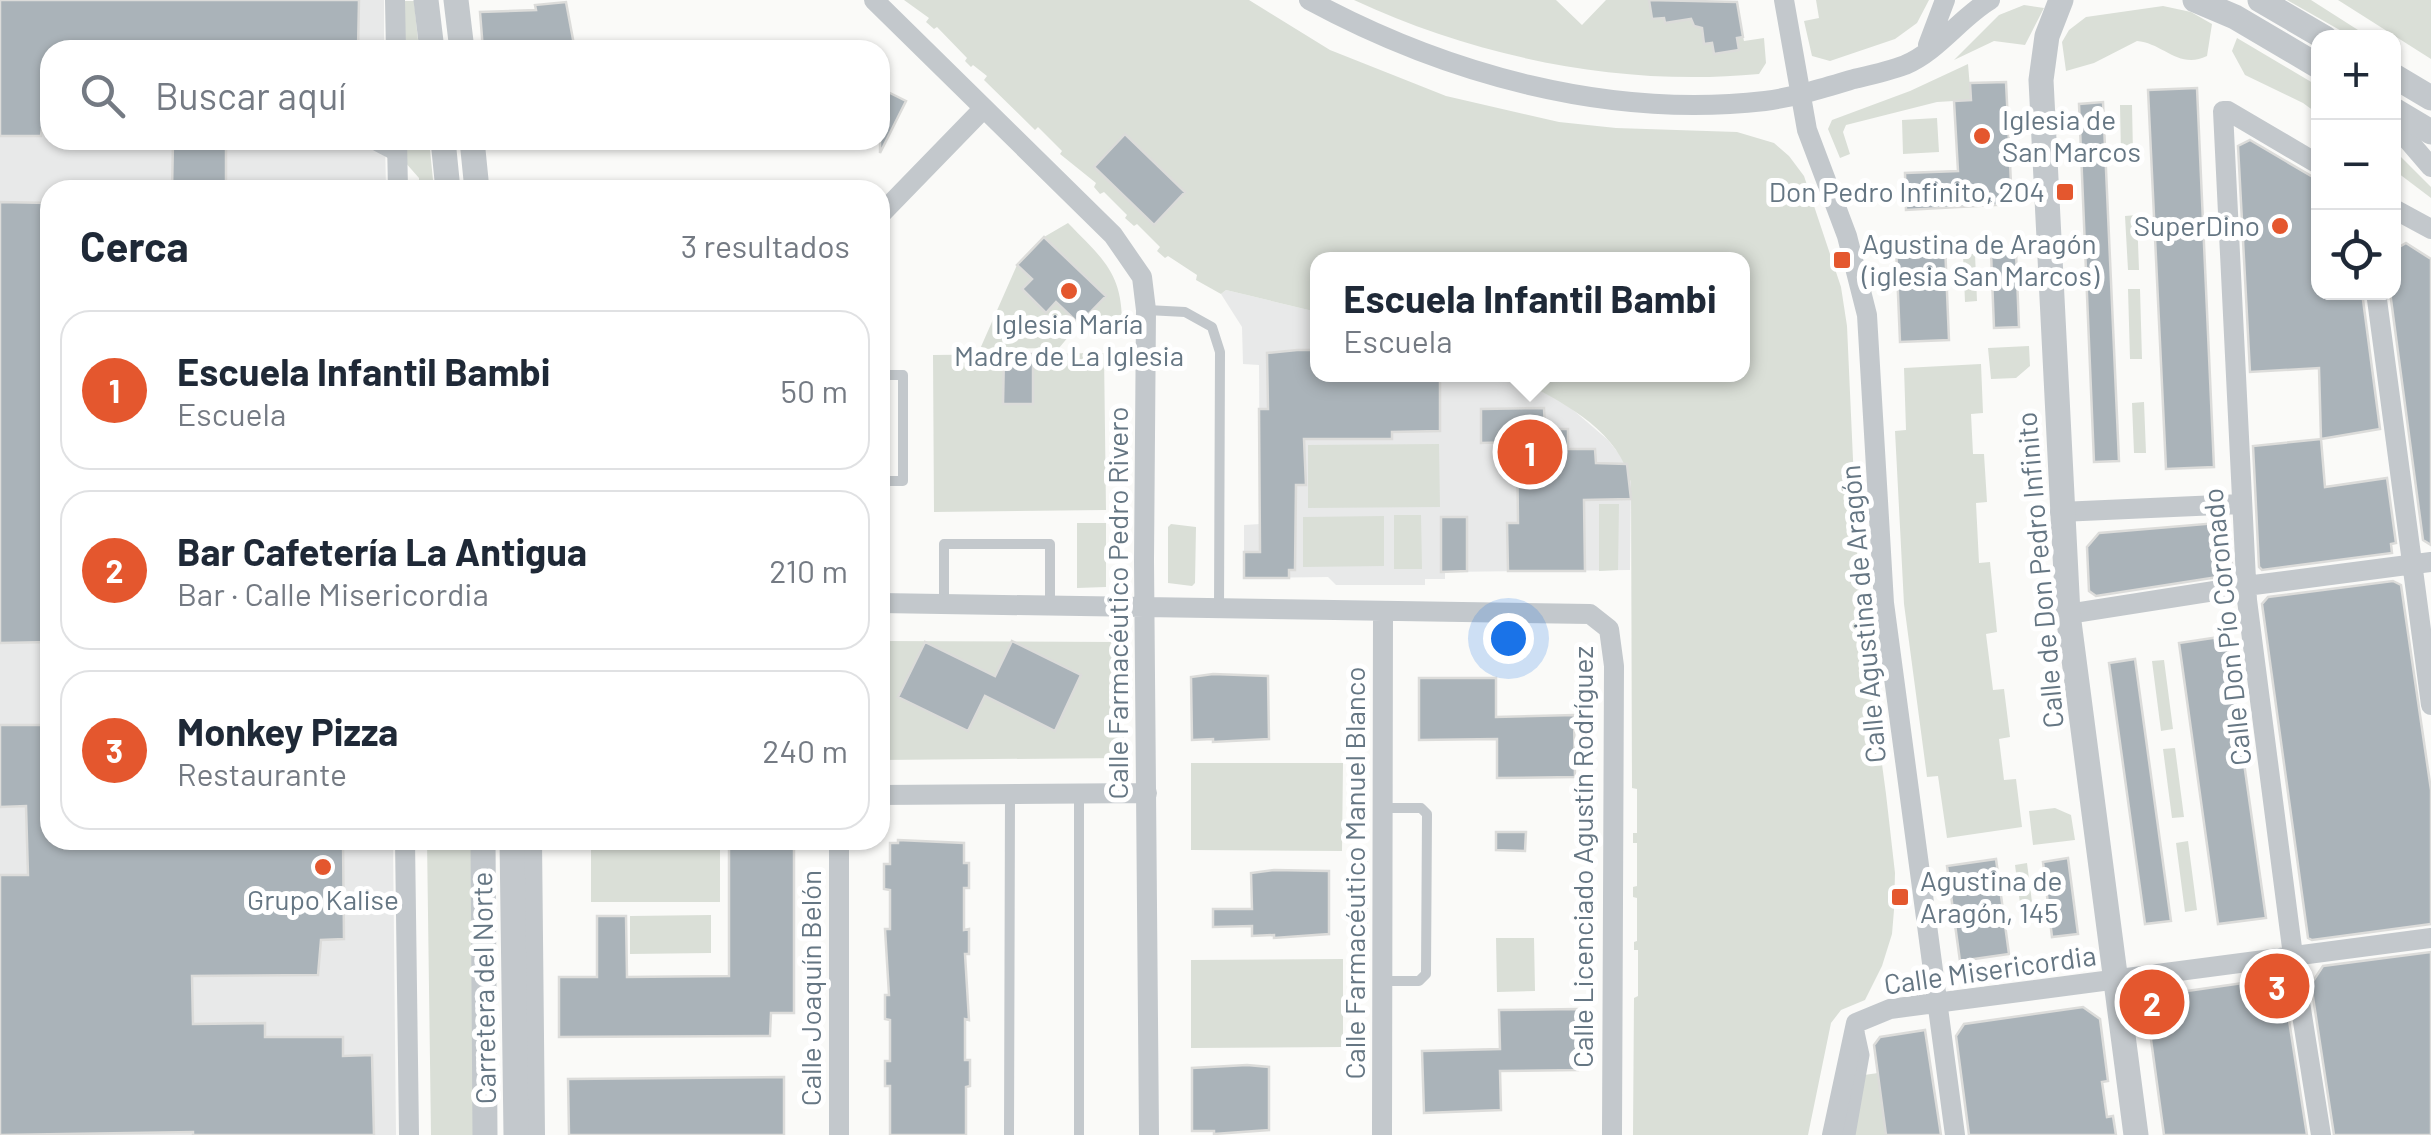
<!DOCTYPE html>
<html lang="es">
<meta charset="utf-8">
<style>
body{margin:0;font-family:Barlow,sans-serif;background:#f6f6f7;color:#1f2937}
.controls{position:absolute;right:30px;top:30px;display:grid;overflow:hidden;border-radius:20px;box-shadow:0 2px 8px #0004}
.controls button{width:90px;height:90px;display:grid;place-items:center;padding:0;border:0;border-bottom:2px solid #e0e1e3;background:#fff;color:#1f2937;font:50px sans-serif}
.you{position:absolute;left:1508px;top:638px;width:35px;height:35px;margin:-25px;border:8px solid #fff;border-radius:50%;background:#1a73e8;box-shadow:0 0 0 15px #1a73e833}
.badge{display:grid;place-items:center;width:65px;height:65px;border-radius:50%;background:#e4572e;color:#fff;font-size:32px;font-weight:700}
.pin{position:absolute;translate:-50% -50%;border:5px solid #fff;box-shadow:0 2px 10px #0006}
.popup{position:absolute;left:1310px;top:252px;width:440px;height:130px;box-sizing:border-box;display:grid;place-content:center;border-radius:20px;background:#fff;filter:drop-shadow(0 2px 8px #0005);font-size:32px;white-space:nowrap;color:#747a83}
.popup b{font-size:38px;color:#1f2937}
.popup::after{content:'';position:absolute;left:50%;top:100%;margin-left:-20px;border:20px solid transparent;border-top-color:#fff}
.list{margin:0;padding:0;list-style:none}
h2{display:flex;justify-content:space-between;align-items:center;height:130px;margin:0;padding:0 40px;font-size:42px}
h2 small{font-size:32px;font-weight:400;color:#747a83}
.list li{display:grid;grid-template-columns:65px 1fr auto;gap:30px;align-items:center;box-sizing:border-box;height:160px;margin:0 20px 20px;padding:0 20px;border:2px solid #e0e1e3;border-radius:30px}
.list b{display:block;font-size:38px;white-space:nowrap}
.list p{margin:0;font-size:32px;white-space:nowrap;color:#747a83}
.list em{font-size:32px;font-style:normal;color:#747a83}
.icon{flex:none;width:55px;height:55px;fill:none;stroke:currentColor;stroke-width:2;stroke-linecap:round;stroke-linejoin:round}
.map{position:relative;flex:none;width:2431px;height:1135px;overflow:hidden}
.search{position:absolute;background:#fff;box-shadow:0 2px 8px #0004;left:40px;top:40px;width:850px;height:110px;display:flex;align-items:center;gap:25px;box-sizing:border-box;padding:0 35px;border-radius:30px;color:#747a83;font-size:38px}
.panel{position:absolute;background:#fff;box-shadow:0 2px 8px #0004;left:40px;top:180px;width:850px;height:670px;border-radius:30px}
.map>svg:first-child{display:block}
</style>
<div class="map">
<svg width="2431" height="1135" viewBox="0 0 2431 1135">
<rect width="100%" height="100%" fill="#fafaf8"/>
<!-- built -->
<path fill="#e8e9e9" d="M0,0H384V50H50V140H385L386,190H50V840H393L396,1135H0Z
M1226,290L1317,312L1318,374L1508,375L1565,403L1608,440L1627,464L1631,483L1630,570L1445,572V579H1425V585H1336L1328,577L1244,578V525L1260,524L1259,365L1243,364L1242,327L1221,294Z"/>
<!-- green -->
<path fill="#dadfd7" d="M904,0H1249L1330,50L1446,96L1559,122L1616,128L1737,132L1774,143L1789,156L1804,176L1841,287L1847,326L1859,593L1886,794L1895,873L1894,910L1892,934L1882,966L1865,1000L1841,1010L1831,1023L1808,1135H1633L1634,998L1638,996V950H1634V942L1637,941V898L1633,897V887L1637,886V843H1633V833H1637V789L1632,788L1631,483C1618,427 1555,398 1508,375L1742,374V260H1318L1317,312L1226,290L1221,294L1196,280L1197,275L1168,256L1165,258L1157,251L1160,247L1137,224L1134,226L1125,218L1127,215L1104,192L1100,194L1094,187L1096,183L1060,154L1062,151L1038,127L1035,130L984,80L987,76L973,65L971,67L965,61L967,58L937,27L934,29L926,22L929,18Z
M1354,0H1556L1582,25L1606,0H1649L1652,19L1664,18L1666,23L1691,19L1694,26L1702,28L1704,44L1712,43L1714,54L1738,50L1737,39L1743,37L1744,41L1764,38L1766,63L1759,74C1621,87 1479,58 1354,0Z
M1816,0H1929L1917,23L1895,39L1830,61L1812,56L1804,21L1819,18Z
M2287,0H2311L2369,37H2352Z
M2338,0H2431V59Z
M402,1H414L419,50H403Z
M2024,5L2044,8L2025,45L1994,41L1954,60L1999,15Z
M2163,6L2191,12L2212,24L2207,56C2179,70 2163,43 2137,41L2094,63L2066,71L2062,42L2069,30L2086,17Z
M2237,38L2318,86V114L2303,103L2245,75L2232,51Z
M1968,64L1971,100L1937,102L1846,125L1843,132L1850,154L1840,158L1828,129L1832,120L1910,91Z
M2120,105H2132L2133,154H2121Z
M1937,118L1939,152L1903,154L1902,120Z
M404,140H429L434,190H419V178L404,161Z
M2394,150L2431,187V198L2394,170Z
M2137,215L2139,270H2128L2125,216Z
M1068,223C1108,264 1124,275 1122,336H1105L1079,324L1059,348L980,349L1017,265L1032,279L1022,290L1046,312L1056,302L1079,324L1106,296L1044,237Z
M1963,254H1975L1977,301L1965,302Z
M2128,289H2140L2142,359H2130Z
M2029,346L2030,366L2016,378L1991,379L1988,348Z
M1104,353L1106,510L934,512L933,355Z
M1981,364L1983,413L1971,414L1973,454H1984L1987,502L1976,503L1979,563L1990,562L1997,632L1986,634L1993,690L2004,689L2010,737L1999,739L2004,780L2016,779L2022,827L1947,838L1938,776L1927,777L1904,604L1895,431L1906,430L1904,368Z
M2144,402L2146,453H2134L2132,403Z
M1439,444L1440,507L1308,508V445Z
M1599,504H1619L1618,570L1599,571Z
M1394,515H1421L1422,569H1394Z
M1384,516V566L1303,567V517Z
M1077,523H1106V587L1077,588Z
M1171,524L1196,527L1195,583L1192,586L1168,583V527Z
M880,641L1114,642L1124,650V758L880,760Z
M2164,660L2173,729L2161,731L2152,661Z
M2175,748L2184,817L2172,818L2163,749Z
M1191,763H1343L1342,851L1191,850Z
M2055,808L2071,815L2075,840L2033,845L2029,811Z
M427,840H472L474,1135H431Z
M591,840H720V902H591Z
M2188,841L2197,910L2185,912L2176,843Z
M1355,854H1368V950H1355Z
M2027,863L2033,910L2021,911L2015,865Z
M711,915V953L630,954V916Z
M1496,938H1534L1535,991L1497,992Z
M1343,959V1047L1191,1048V960Z
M1878,1073L1886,1135H1853L1864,1075Z"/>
<!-- building -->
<path fill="#aab3b9" stroke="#dcdcda" stroke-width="2.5" d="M0,0H359L358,50H50V105H45L41,136H0Z
M1649,0L1737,2L1743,37L1737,38L1739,50L1714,54L1712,43L1704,44L1702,28L1694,26L1691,19L1665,23L1664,18L1652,19Z
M566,2L575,50H483L480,12L536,10L535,5Z
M2006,82L2012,204L1906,210L1905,173L1958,171L1954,101L1971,100L1970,83Z
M2197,88L2214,467L2166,469L2148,90Z
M886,91L906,101L880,153V102Z
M2103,102L2119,461L2094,462L2079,104Z
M1125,134L1185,192L1154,225L1094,167Z
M2250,140L2318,180V292H2362L2380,429L2321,439L2319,368L2250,372L2238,146Z
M173,141H226V190H172Z
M0,202L50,203V642L0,643Z
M1044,237L1106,296L1079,324L1056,302L1046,313L1022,289L1032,279L1017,265Z
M2406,243L2431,259V545L2423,540L2390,292H2394V250Z
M1945,244L1949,340L1900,342L1896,246Z
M1991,252H2016L2019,327L1994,328Z
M1297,350H1318V374L1440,377V431L1392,432V439H1304L1306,485H1296L1295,570H1289V578H1244V552H1260L1259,409H1268L1267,353Z
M1004,354H1033V404H1003Z
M1544,408L1545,429H1568V449H1595L1596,463L1627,464L1631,499L1584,500L1585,571H1508L1507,523H1518L1517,442L1481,443V409Z
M2321,439L2325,487L2387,478L2396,543L2391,544L2392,553L2262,570L2259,567L2253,446Z
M1441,517H1467V571L1441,572Z
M2229,522L2232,565L2224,576L2096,596L2089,591L2087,547L2099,533Z
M2393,581L2401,585L2431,790V924L2312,940L2308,938L2262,604L2268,597Z
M2226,636L2266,918L2218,924L2179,643Z
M1012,641L1081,675L1055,731L985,696L968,731L898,697L925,642L995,676Z
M2135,659L2171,921L2145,924L2109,663Z
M1213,674L1268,676L1269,739L1213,742V739L1192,740L1191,677Z
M1419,678H1496V717L1574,715L1575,777L1497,778V739L1419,740Z
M0,725H45V736H50V840H343L344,939L321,940L318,975L192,976L193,1024L265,1023V1037H343V1056L372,1055L374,1135H193V1132L0,1135V875H28L26,806L0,807Z
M1496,832H1526L1525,851L1496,850Z
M729,840H794V1013H771L770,1036L559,1037V977H597V916H626L627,977L729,976Z
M898,840L964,843V863H969V888H964V930L969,929V954H965L969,1020L965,1019V1060H970V1086L966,1087V1135H890V1086H885V1061H890V1020L885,1019V995H889L885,929H890V890L884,889V864H890V843H898Z
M2068,858L2078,934L2052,937L2043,862Z
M1996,859L2009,954L1960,961L1947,866Z
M1274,870L1329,871V934L1274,938V935L1252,936V926L1213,927V909H1252L1251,873Z
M2431,952V1135H2334L2311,984L2323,966Z
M2278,978L2283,982L2307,1135H2164L2146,1003L2152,996Z
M2083,1007L2100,1019L2108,1081L2102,1082L2107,1117L2113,1116L2116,1135H1969L1956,1036L1964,1024Z
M1577,1009L1578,1070L1500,1071L1501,1110L1424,1113L1422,1051L1500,1049L1499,1010Z
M1925,1030L1941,1135H1886L1874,1045L1880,1037Z
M1247,1065L1269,1067V1130L1214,1134V1131H1192V1068Z
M784,1077V1135H569L568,1079Z"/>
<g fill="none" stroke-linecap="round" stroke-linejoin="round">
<!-- service -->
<path stroke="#c3c8cc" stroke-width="10" d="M376,146L397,157
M1147,310L1185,312L1212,327L1220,352L1219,609
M880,375H903V481H880
M944,604V544H1050V605
M1383,981H1419L1426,974L1427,814L1421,808H1383
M1009,1135L1010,795
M1079,1135V794"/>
<!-- pedestrian -->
<path stroke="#c3c8cc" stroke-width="15" d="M1848,1135L1862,1055L1857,1032"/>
<!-- minor -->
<path stroke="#c3c8cc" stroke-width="20" d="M395,0L396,50
M874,0L1113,235L1142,277L1146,310L1144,561L1149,1135
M1309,0C1446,74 1607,119 1765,101C1795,97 1824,88 1854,79C1871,75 1889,71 1905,65C1938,51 1960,18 1990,0
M1784,0L1807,130L1847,236L1867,315L1884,603L1955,1135
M1928,45L1945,0
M2394,124L2431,167
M397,140L398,190
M2318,164L2228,111H2223L2247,600L2295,971L2321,1135
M2394,209L2431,229
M880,215L984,108
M2376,292L2431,705
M2060,512L2241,504
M880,603L1590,614L1609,629L1614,666L1612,1135
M2068,614L2246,586L2431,562
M880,795L1147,793
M405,840L409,1135
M532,840L535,1135
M839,840V1135
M1382,1135L1383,612
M1832,1135L1856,1023L1890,1009L2431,938"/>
<!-- tertiary -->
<path stroke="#c3c8cc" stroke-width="25" d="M426,0L432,50
M456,0L462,50
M2061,0L2047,36L2041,80L2068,614L2136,1135
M2195,0L2235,17L2318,66
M2260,0L2325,38
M2394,76L2431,98
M2394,110L2431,132
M443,140L448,190
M472,140L477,190
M483,840L485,1135
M512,840L516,1135"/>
</g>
<!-- markers -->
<g fill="#e4572e" stroke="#fff" stroke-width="4">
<circle cx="1982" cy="136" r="10"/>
<rect x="2055" y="182" width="20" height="20" rx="5"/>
<circle cx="2280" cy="226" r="10"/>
<rect x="1832" y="250" width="20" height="20" rx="5"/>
<circle cx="1069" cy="291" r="10"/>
<circle cx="323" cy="867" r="10"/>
<rect x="1890" y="887" width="20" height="20" rx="5"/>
</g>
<g text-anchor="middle" stroke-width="10" stroke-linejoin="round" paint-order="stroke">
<!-- poi labels -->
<g font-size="28" fill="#657683" stroke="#fff" text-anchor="start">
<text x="2002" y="130">Iglesia de<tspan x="2002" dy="32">San Marcos</tspan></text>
<text x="2045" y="202" text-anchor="end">Don Pedro Infinito, 204</text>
<text x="2260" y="236" text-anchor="end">SuperDino</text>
<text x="1862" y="254">Agustina de Aragón<tspan x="1862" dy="32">(iglesia San Marcos)</tspan></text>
<text x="1069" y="334" text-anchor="middle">Iglesia María<tspan x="1069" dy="32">Madre de La Iglesia</tspan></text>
<text x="1920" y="891">Agustina de<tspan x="1920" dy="32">Aragón, 145</tspan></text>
<text x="323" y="910" text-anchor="middle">Grupo Kalise</text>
</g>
<!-- street labels -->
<g font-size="28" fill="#657683" stroke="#fff">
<text transform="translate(2040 570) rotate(-95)" y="10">Calle de Don Pedro Infinito</text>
<text transform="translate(1118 603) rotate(-90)" y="10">Calle Farmacéutico Pedro Rivero</text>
<text transform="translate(1863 614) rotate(-95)" y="10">Calle Agustina de Aragón</text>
<text transform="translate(2227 627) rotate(-96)" y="10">Calle Don Pío Coronado</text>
<text transform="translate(1583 857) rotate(-90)" y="10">Calle Licenciado Agustín Rodríguez</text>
<text transform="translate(1355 873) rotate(-90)" y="10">Calle Farmacéutico Manuel Blanco</text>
<text transform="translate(1990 970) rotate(-8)" y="10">Calle Misericordia</text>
<text transform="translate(484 988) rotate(-91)" y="10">Carretera del Norte</text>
<text transform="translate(811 988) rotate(-90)" y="10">Calle Joaquín Belón</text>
</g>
</g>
</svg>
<div class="controls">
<button>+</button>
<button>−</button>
<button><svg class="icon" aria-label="locate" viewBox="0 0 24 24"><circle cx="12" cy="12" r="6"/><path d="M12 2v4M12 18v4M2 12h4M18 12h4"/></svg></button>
</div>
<div class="you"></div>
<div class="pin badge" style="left:1530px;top:452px">1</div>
<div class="popup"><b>Escuela Infantil Bambi</b>Escuela</div>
<div class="pin badge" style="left:2152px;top:1002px">2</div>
<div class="pin badge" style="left:2277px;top:986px">3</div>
<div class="search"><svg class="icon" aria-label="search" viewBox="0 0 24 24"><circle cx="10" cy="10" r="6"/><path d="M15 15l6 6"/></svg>Buscar aquí</div>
<section class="panel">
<h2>Cerca<small>3 resultados</small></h2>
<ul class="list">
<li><span class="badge">1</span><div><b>Escuela Infantil Bambi</b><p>Escuela</p></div><em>50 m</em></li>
<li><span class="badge">2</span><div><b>Bar Cafetería La Antigua</b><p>Bar · Calle Misericordia</p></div><em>210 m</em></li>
<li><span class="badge">3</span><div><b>Monkey Pizza</b><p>Restaurante</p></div><em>240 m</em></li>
</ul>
</section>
</div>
